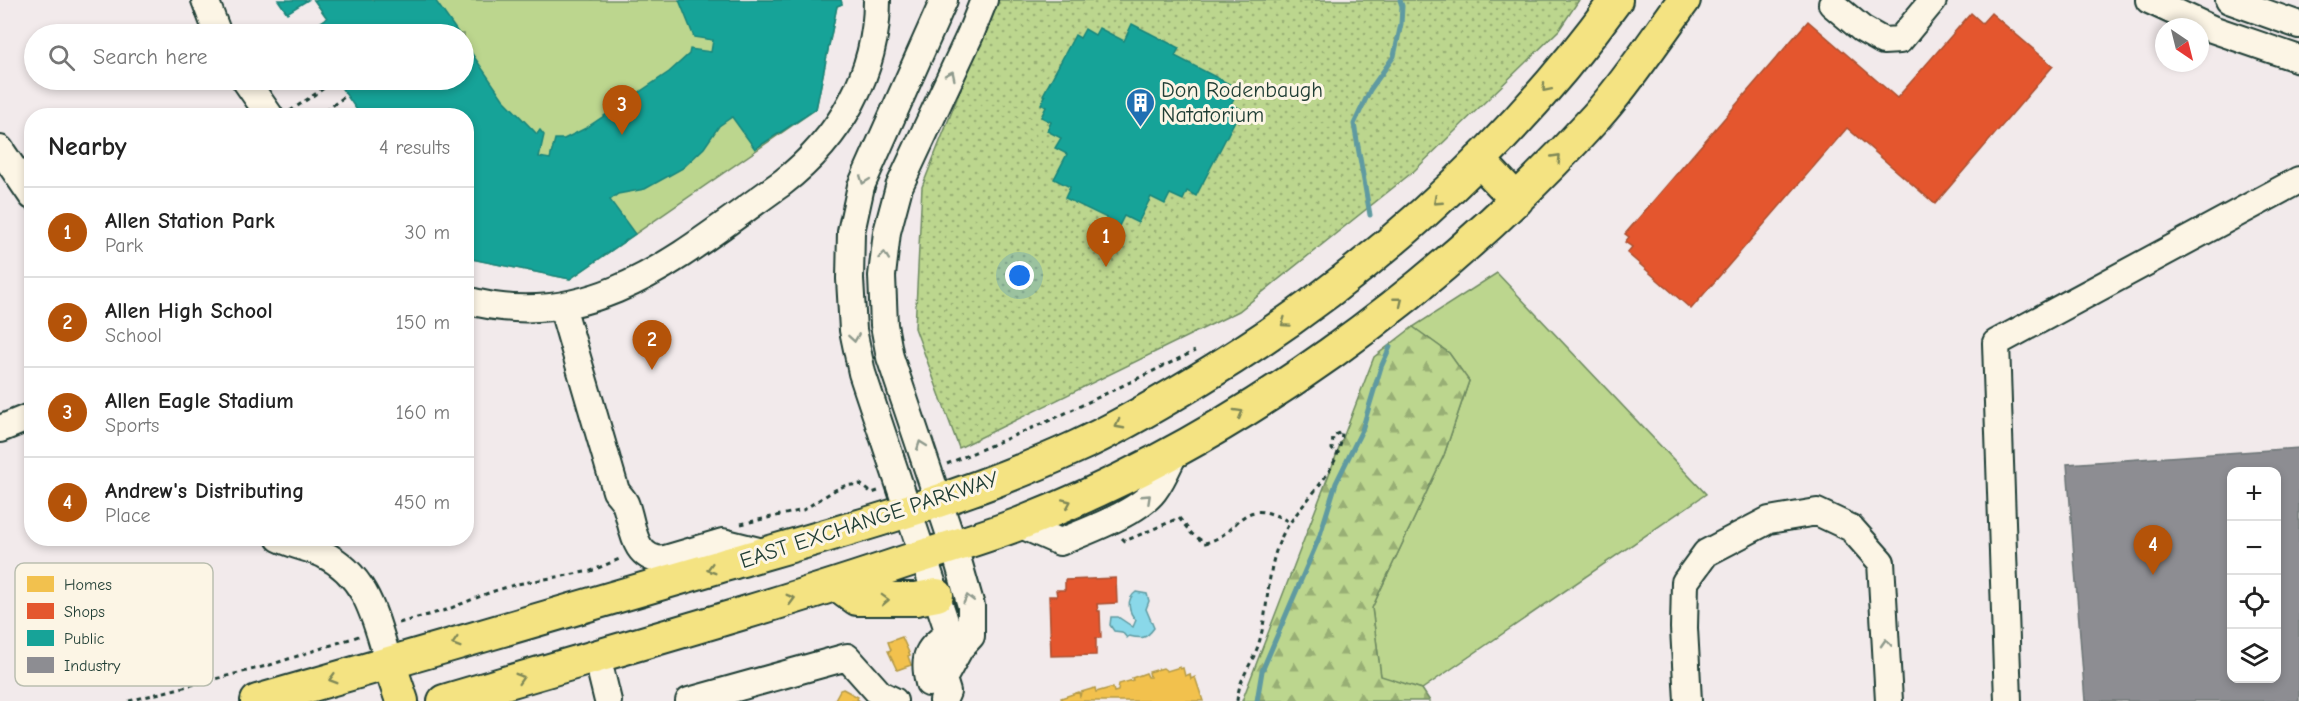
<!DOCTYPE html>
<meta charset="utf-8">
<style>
body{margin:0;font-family:"Comic Neue",sans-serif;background:#f2f2f2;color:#222}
.controls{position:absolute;right:18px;bottom:18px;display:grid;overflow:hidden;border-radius:12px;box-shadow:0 3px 9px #0003}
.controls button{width:54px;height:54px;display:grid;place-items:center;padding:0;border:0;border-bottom:2px solid #e0e0e0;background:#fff;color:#222;font:30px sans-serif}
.compass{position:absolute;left:2155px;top:18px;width:54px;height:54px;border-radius:50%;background:#fff;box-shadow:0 3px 9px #0003;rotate:145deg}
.you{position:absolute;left:1020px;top:276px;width:21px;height:21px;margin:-15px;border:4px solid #fff;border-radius:50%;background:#1a73e8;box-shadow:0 0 0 9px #1a73e833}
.badge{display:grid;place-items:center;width:39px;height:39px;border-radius:50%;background:#b45309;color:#fff;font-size:20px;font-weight:700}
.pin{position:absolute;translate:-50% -50px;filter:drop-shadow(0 2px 3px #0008)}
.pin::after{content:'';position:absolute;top:32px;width:21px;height:18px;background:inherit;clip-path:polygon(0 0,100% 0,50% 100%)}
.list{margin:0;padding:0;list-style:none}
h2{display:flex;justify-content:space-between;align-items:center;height:78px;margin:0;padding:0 24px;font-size:26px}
h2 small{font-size:20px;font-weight:400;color:#767676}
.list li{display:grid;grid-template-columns:39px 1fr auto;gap:18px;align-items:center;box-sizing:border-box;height:90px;padding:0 24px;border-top:2px solid #e0e0e0}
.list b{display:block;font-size:22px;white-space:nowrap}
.list p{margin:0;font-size:20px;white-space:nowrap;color:#767676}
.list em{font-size:20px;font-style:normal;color:#767676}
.icon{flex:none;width:33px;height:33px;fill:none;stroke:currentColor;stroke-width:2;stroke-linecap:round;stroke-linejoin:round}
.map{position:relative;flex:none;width:2299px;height:701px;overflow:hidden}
.search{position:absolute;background:#fff;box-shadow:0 3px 9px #0003;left:24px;top:24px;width:450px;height:66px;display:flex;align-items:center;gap:15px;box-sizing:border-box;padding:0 21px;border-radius:33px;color:#767676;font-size:22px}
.panel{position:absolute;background:#fff;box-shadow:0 3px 9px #0003;left:24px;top:108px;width:450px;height:438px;border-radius:24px}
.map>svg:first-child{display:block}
</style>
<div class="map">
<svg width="2299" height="701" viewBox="0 0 2299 701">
<defs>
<pattern id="forest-firs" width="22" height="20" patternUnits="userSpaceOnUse" patternTransform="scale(1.5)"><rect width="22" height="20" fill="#bcd68e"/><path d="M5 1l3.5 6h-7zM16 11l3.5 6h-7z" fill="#98af75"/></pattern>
<pattern id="park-dots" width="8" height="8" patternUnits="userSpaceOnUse" patternTransform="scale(1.5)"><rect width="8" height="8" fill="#bcd68e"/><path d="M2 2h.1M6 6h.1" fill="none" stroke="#98af75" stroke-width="1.8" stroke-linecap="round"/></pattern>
</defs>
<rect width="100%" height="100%" fill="#f2eaeb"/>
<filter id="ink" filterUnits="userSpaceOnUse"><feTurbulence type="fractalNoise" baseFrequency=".0167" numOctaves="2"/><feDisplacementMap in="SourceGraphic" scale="12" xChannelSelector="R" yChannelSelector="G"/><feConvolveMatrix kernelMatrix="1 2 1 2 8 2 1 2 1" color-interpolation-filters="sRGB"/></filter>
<g filter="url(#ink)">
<!-- grass -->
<path fill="#bcd68e" stroke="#6e8a61" stroke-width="1.5" d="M314,0H841L842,4L837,6L816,109L570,279L467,258L466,116L361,115L336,80H464V34H315L319,32L315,26L327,18Z
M1497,273L1706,494L1422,689L1381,677L1372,608L1444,455L1469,381L1449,353L1413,327Z"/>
<!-- forest -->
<path fill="url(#forest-firs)" stroke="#6e8a61" stroke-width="1.5" d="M1413,327L1449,353L1469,381L1444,455L1372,608L1381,676L1422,689L1430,701H1242L1374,357Z"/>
<!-- park -->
<path fill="url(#park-dots)" stroke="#6e8a61" stroke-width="1.5" d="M996,0H1579L1559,30L1414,171L1239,311L959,448L915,328L922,187Z"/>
<!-- water -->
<path fill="#8ad8e9" stroke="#5f9aa1" stroke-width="1.5" d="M1136,592L1147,594L1149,601L1146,609L1154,628C1146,639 1142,639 1129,636L1127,638L1122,632L1114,631L1110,625L1111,617H1118L1133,627L1136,620C1128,612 1126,599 1136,592Z"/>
<!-- homes -->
<path fill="#f2c14e" stroke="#b39946" stroke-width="1.5" d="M902,637L910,655L908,656L911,665L897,670L888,651L891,650L888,642Z
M1180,667V669L1183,668L1185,676L1190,674L1191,679L1195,677L1203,701H1062L1061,698L1079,692L1080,697L1081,692L1095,688L1096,692L1110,688H1113L1114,692L1118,691L1119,684L1133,680L1132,678L1146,673L1148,677H1150L1149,672L1163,668L1167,671Z
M843,689L858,697L857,699L860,701H834L840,690Z"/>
<!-- shops -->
<path fill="#e4572e" stroke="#a94f30" stroke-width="1.5" d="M1971,13L1982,23L1991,13L2053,66L1935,204L1847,128L1691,309L1627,253L1632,247L1625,242L1629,237L1625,234L1808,21L1897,98Z
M1116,578L1117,603L1097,604L1098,611H1100L1101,638H1096V655L1051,656L1049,596H1057L1056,590H1065V580Z"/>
<!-- public -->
<path fill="#17a398" stroke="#19847a" stroke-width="1.5" d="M278,0H308L287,13Z
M314,0H435L459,34H315L319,32L315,26L327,18Z
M679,0H841L842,4L837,6L816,109L755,149L732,117L719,126L704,148L683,168L645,189L618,194L610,200L635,234L570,279L466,258V116H361L336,80H464V42L503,99L537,134L540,130L544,135L539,157L550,159L555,139H564L586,128L669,72L689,54L690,49L711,52L713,40L694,37Z
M1132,24L1179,48L1175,56L1239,89L1231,104L1241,109L1196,196L1187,191L1183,200L1170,194L1165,204L1151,197L1138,223L1124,216L1119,226L1108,221L1109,219L1065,198L1070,187L1054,179L1067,154L1055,148L1061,138L1047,131L1051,122L1041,117L1046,107L1041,104L1045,96L1043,95L1075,35L1080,38L1085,29L1095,35L1099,28L1124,41Z"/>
<!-- industry -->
<path fill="#8d8d92" stroke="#6c7576" stroke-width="1.5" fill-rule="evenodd" d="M2299,448V701H2085L2067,464ZM2232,472H2276V678H2232Z"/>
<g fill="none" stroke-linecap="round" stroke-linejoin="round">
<!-- stream -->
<path stroke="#5f9aa1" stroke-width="5" d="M1370,215L1354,124L1370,90L1394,56L1401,24L1402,6L1400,0
M1257,701L1262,671L1319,538L1336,483L1362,430L1381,367L1390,347"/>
<defs>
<path id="minor" d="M205,0L218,34
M944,0L861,186L851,232L850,279L853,330L862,373L949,633L960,648
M2149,0L2212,29L2299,59
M2229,0L2299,25
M1832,4L1862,29L1883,41L1900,40L1933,0
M245,80L270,116
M0,149L32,196
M466,300C595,336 685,251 782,183C840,138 877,74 877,0
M562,306L616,491C619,495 623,499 625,503C634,525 631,557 662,560L723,542L767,553
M0,429L32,416
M1019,524L1060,542C1085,532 1139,512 1154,491C1163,479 1169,464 1176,450
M279,538C293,545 309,548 323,554C369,577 375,620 389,663
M597,656L608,701
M929,683C922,655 928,649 949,633
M689,701L847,657L880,694L894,701
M943,701L947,692L943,679L960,648L971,636V606L954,547L890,357L884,325L882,276L887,232L899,187L970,35L984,0
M1688,701L1684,628L1685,582L1706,553L1769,520L1817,512L1851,528L1881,562L1889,701
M2008,701L1996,343L2299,180"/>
<path id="major" d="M1479,160L1517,200
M838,585L857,599H916L937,595
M389,663L402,701
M257,701C411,657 564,612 718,567C839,532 961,500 1076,447C1116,429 1155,406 1193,383C1357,285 1504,155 1616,0
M444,701C598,655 754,613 907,561C944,549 982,538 1019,524C1235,440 1441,289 1596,117C1627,83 1656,38 1684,0"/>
</defs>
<!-- minor casing -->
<use href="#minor" stroke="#1f3d34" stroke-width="30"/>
<!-- major casing -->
<use href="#major" stroke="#1f3d34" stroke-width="36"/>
<!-- path -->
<path stroke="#1f3d34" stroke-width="3" stroke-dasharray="4.5 4.5" stroke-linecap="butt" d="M290,111L336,80
M318,116L347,95
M353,116L358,111
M947,464L1053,419L1195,351
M741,524L803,510L835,490L844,486L860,484L872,493L878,491
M1122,538L1125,541L1179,518L1192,534L1205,543C1244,533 1237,492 1291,523
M399,623L446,610L491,592L517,584L591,571L622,558
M129,701L270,665L359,636
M1237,701C1239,678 1251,666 1258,646C1270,609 1265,569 1283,534C1301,501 1341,472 1342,432L1333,436L1332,449L1337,455"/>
<!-- minor -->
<use href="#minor" stroke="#fcf5e5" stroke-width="26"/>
<!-- major -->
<use href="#major" stroke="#f4e382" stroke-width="32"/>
</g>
<!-- one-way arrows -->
<defs><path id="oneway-chevron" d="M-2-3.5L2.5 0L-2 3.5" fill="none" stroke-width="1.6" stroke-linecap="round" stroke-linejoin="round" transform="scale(1.5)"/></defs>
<g stroke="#8e998c">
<use href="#oneway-chevron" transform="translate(951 75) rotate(-64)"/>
<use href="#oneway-chevron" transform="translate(864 180) rotate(110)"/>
<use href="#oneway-chevron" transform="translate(884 256) rotate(-84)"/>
<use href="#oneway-chevron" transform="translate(854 338) rotate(81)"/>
<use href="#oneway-chevron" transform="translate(921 445) rotate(-110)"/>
<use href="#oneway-chevron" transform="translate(1147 498) rotate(-43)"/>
<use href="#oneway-chevron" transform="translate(968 599) rotate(-104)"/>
<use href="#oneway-chevron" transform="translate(1886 643) rotate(-93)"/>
</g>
<g stroke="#7f8857">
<use href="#oneway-chevron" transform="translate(1546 88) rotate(131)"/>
<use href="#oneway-chevron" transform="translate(1557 158) rotate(-46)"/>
<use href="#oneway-chevron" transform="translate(1437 201) rotate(137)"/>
<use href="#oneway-chevron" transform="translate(1399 301) rotate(-39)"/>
<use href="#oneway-chevron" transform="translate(1285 323) rotate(145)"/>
<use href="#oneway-chevron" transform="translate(1239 413) rotate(-30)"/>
<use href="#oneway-chevron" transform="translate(1119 425) rotate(152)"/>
<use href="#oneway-chevron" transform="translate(1067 503) rotate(-24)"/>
<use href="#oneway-chevron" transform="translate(711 569) rotate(164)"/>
<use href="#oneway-chevron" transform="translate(791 599) rotate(-16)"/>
<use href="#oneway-chevron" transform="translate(885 600) rotate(-2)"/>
<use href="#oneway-chevron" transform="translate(456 643) rotate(163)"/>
<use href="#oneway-chevron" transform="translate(520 678) rotate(-17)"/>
<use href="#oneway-chevron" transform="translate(333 679) rotate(164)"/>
</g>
</g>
<!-- icons -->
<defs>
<symbol id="building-pin" viewBox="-11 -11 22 30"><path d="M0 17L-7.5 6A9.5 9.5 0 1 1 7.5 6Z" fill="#1f6fb2" stroke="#fcf5e5"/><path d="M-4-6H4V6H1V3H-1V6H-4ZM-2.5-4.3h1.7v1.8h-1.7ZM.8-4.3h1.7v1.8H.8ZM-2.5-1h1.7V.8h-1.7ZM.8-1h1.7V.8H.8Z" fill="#fff"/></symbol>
</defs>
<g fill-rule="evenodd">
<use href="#building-pin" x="1124" y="86" width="33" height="45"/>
</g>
<g text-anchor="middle" stroke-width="6" stroke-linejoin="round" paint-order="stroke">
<!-- poi labels -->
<g font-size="22" fill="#1f3d34" stroke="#fcf5e5" text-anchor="start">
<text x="1161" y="97">Don Rodenbaugh<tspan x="1161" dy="25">Natatorium</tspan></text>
</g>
<!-- street labels -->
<g font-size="22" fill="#1f3d34" stroke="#fcf5e5">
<text transform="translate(869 519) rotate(-18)" y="8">EAST EXCHANGE PARKWAY</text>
</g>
</g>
<!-- legend -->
<rect x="15" y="563" width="198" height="123" rx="9" fill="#fcf5e5" stroke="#babeb0" stroke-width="1.5"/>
<rect x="27" y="576" width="27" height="16" fill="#f2c14e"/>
<rect x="27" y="603" width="27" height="16" fill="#e4572e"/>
<rect x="27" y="630" width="27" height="16" fill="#17a398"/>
<rect x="27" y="657" width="27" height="16" fill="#8d8d92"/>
<g font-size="16" fill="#1f3d34">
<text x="64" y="590">Homes</text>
<text x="64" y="617">Shops</text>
<text x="64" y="644">Public</text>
<text x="64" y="671">Industry</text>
</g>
</svg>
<div class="controls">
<button>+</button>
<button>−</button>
<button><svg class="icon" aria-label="locate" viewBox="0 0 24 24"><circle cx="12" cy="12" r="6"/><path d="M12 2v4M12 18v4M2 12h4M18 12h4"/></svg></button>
<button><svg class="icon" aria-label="layers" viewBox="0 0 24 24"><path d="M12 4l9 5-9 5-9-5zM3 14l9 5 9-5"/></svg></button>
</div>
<svg class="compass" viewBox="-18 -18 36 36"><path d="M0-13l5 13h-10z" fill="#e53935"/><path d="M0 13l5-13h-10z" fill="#767676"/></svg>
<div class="you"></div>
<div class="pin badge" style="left:1106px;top:267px">1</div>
<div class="pin badge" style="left:652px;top:370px">2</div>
<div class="pin badge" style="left:622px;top:135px">3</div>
<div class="pin badge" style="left:2153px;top:575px">4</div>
<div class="search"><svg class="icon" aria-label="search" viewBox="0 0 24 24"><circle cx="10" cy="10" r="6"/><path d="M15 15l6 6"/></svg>Search here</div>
<section class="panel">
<h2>Nearby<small>4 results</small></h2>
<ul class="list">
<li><span class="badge">1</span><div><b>Allen Station Park</b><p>Park</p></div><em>30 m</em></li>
<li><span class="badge">2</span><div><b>Allen High School</b><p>School</p></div><em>150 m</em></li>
<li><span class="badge">3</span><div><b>Allen Eagle Stadium</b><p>Sports</p></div><em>160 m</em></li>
<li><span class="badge">4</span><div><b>Andrew's Distributing</b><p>Place</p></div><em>450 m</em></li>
</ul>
</section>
</div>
